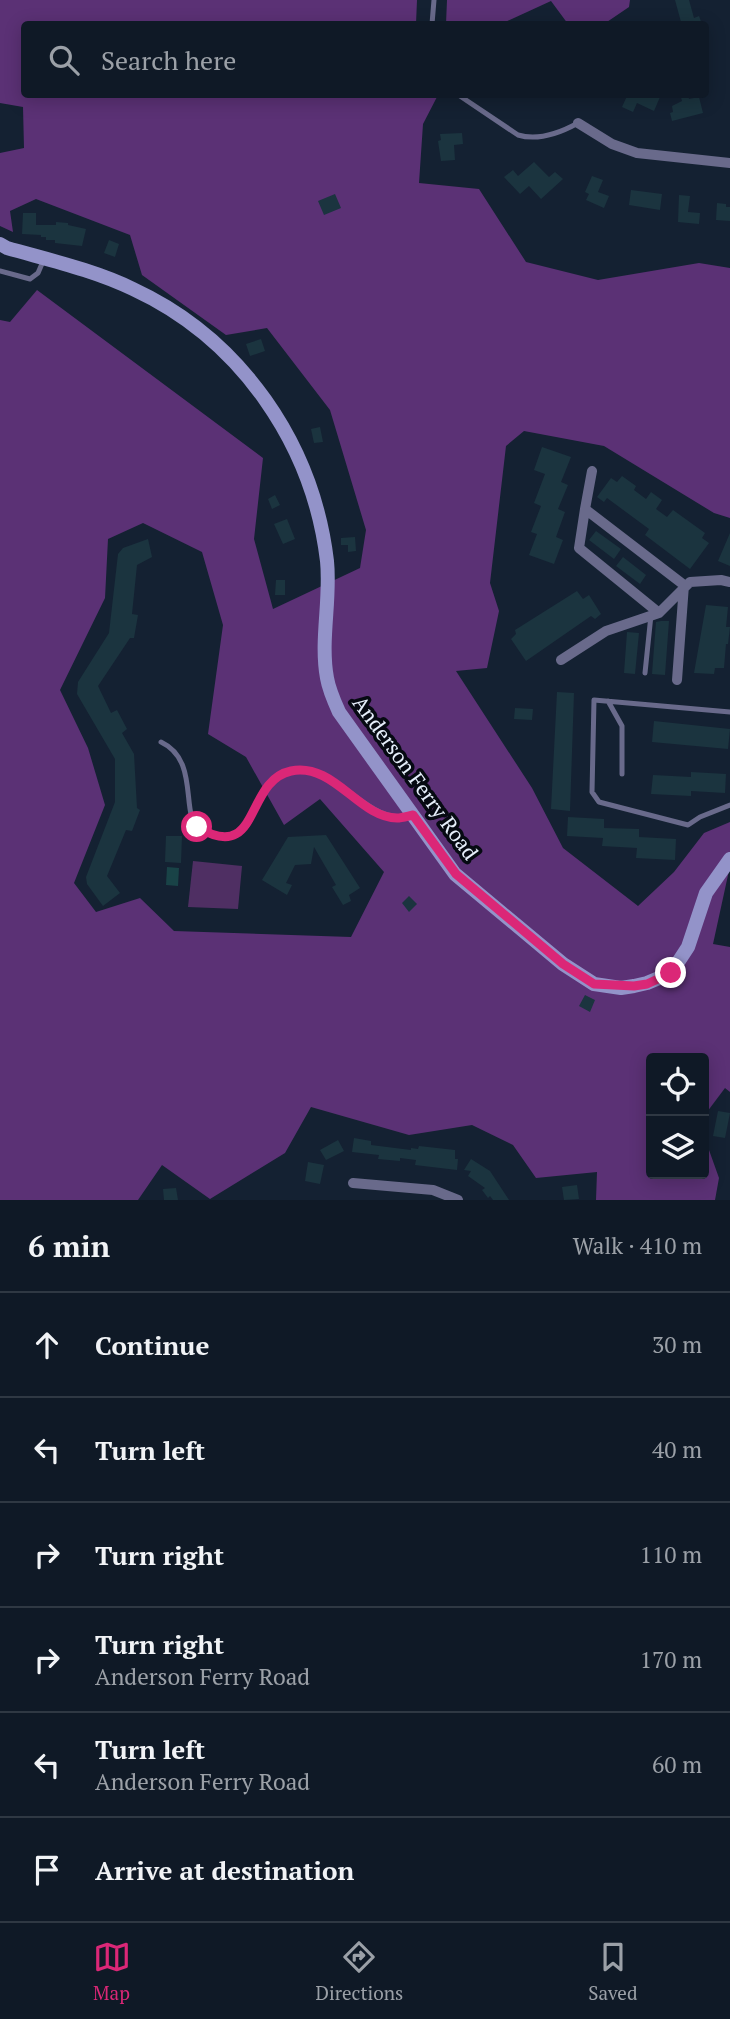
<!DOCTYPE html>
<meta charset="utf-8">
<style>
body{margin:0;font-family:"PT Serif",serif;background:#18222e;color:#f1f3f6}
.controls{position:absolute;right:21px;bottom:21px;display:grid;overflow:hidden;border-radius:7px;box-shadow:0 4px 18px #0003}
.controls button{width:63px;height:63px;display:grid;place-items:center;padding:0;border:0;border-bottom:2px solid #2f3843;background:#0f1926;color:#f1f3f6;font:35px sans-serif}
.stop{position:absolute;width:21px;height:21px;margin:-16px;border:5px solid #db2777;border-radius:50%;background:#fff}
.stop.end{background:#db2777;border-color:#fff;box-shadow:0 2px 7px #0008}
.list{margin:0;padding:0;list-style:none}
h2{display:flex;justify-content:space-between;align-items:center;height:91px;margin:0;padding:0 28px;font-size:30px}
h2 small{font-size:23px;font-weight:400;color:#9ba0a7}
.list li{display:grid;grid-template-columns:46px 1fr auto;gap:21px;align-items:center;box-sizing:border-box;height:105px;padding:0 28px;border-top:2px solid #2f3843}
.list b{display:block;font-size:26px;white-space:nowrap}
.list p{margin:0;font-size:23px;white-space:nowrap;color:#9ba0a7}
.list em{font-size:23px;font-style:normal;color:#9ba0a7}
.icon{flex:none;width:38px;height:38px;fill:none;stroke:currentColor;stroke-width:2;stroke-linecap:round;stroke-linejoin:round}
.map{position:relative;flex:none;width:730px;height:1200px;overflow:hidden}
.search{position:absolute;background:#0f1926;box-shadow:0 4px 18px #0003;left:21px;right:21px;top:21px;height:77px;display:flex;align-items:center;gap:18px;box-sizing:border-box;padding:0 24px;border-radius:7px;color:#9ba0a7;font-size:26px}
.sheet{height:721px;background:#0f1926}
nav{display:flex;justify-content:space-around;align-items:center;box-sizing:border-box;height:98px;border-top:2px solid #2f3843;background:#0f1926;font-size:19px;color:#9ba0a7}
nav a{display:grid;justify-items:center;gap:4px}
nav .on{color:#db2777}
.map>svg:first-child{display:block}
</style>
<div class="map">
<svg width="730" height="1200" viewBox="0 0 730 1200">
<rect width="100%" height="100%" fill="#142132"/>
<!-- green -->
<path fill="#4f2f63" d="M193,861L242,866L238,909L188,907Z"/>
<!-- forest -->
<path fill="#5b3175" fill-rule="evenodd" d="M0,0H417L416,24H24V94L438,95L423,124L419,183L479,189L526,262L598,280L699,263L730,268V518L714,513L604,446L524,431L506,446L490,583L499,611L487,668L456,671L532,788L563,848L638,906L674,872L704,833L730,822V866L713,944L730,947V1092L725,1088L704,1116V1058H651V1174H704V1136L719,1178L715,1200H596L597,1172L536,1178L513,1145L472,1125L409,1135L311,1107L285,1153L210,1199L162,1165L138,1200H0V320L10,322L37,290L263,458L254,539L273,609L360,568L366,530L330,410L267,328L226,335L142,275L130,235L36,199L10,211L13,232L0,226V153L24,148L23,107L0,103ZM143,523L202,552L223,625L208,734L246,757L284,825L320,799L384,872L351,937L174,931L140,898L96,912L74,883L105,805L88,748L60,690L105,598L108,539Z
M447,0H630L629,7L604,24H568L551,1L501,24H446Z"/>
<!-- water -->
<path fill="#194347" d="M167,867L179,868L178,886L166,885Z"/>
<!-- building -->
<path fill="#1b343f" d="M675,0H689L694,18L699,16L702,24H679L681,22Z
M633,94H654L660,97L654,111L637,103L633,112L622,107L627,96L631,98Z
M680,94H688L689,99L699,97L703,113L672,121L670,113L673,112L672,106L682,101Z
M462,133L463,144L454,145L455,160L441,161L438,141L441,140L440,134Z
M534,162L549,177L555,172L563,179L541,199L529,186L520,194L504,177L513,170L518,176Z
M592,176L603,180L598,192L609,196L604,208L586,200L589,194L585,192Z
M631,190L662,194L660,210L629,205Z
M335,194L341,208L324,215L318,201Z
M679,195L690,196L688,212L700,213L699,224L678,222Z
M717,203L726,204V207H730V221L716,220Z
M23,213H36V225H56V222L68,223V225L86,229L82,246L55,243V240H46V237H41V235L22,234Z
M109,240L119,244L115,257L104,253Z
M261,339L265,351L250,356L246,344Z
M320,427L323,442L314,443L311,429Z
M542,447L571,457L561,482L568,485L558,509L565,512L556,537L563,540L554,564L529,555L537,534L531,532L541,506L534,503L545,474L534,470Z
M622,476L636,486L634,490L646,499L651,492L662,500L656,509L667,517L673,510L705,533L702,538L709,543L690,569L645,535L649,529L607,498L604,502L597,497L611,478L617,482Z
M275,495L280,505L272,509L268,499Z
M287,519L295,539L283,544L274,524Z
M596,531L621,549L614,559L589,540Z
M730,533V566L718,561Z
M355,537L356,551L348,552V545H341V538Z
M148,539L152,557L137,565L132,614L138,615L134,638H130L98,686L111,713L117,710L127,729L122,733L134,754L137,808L140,810L132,831L126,830L107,876L120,893L103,906L87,884L86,877L115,802V759L77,694L78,682L109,633L118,554L123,548Z
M623,557L646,575L640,584L616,566Z
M276,580H285V595H275Z
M577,591L583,599L589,595L601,614L595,619L591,616L526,661L511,639L516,634L515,630Z
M706,605L728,607L726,627H730L728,644H726L724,668H715L714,674L694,673Z
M661,621H669L665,675L652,674L656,622Z
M627,632L639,633L635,674L624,673Z
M557,692L574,693L570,811L551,809Z
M515,708L533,709L532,720L514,719Z
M654,721L730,729L728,749L652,742Z
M691,772L726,774L725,793L691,791V796L651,794L653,775L691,777Z
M568,817L604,819V828L639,829V837L676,839L675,860L636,858L637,848L602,846L603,838L567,836Z
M326,835L360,888L349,895L351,901L343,905L332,887L336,885L314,847L311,864L295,865L286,883L292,885L287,895L262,880L288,837Z
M166,836H182L181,863L165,862Z
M409,896L417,904L409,912L402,903Z
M585,995L595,1000L590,1012L579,1006Z
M718,1111L730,1113L725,1138L713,1136Z
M354,1138L371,1141V1145L411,1150V1148L418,1149L419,1146L455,1150V1159H458L457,1170L415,1165L416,1160L400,1158V1161L378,1159L379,1155L352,1152Z
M338,1140L344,1151L326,1160L320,1150Z
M471,1159L490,1171L509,1200H493L490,1196L488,1198L482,1190L485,1188L468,1176L471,1171L464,1170Z
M308,1162L324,1165L320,1184L305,1181Z
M577,1185L579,1199L564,1200L562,1187Z
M176,1188L178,1200H164L163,1189Z"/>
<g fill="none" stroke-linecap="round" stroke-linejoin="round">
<!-- lane -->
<path stroke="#696a8b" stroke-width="5" d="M432,24L434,0
M457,94L518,135C538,141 560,133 578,123
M0,271L30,279L38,273L44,259
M645,673L651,615
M608,701L622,726V774
M730,712L594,700L592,792L599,802L688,825L700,817L730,805
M161,742C201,761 179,816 200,830C218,841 241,839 251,819C254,811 256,802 261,794C267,784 278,775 290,772C337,759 364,826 411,816"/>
<!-- street -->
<path stroke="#696a8b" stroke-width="10" d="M578,123L612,144L637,153L730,163
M585,509L592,471
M659,613L579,548L585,509L684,585L677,680
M561,660L606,631L659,613L690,582L721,580L730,582
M353,1183L433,1190L458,1200"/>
<!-- secondary -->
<path stroke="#9393c9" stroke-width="14" d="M0,244L7,248C49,260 94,270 133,289C241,339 313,444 327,561C331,600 320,640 327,678C329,690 334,701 339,712L455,874L563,964L594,984L621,988L634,986L647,983L671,973L688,947L706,893L730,859"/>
</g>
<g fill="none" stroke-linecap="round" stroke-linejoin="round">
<!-- route -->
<path stroke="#db2777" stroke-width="9" d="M197,827C261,865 244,781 291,771C334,762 359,818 397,818C402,818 408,816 413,815L456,874L563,964L594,984L634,986L647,984L671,973"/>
</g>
<g text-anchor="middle" stroke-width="7" stroke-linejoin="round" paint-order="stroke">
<!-- street labels -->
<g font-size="21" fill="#e6effb" stroke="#060a12">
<text transform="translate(415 778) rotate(54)" y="7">Anderson Ferry Road</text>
</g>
</g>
</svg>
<div class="controls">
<button><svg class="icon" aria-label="locate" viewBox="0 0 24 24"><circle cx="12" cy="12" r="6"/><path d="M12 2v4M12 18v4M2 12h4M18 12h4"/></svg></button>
<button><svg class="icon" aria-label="layers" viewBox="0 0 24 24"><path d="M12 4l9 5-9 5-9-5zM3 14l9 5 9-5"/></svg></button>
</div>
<div class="stop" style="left:197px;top:827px"></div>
<div class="stop end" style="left:671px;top:973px"></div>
<div class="search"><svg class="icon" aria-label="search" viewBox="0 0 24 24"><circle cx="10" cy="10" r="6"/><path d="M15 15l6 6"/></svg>Search here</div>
</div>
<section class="sheet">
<h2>6 min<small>Walk · 410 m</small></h2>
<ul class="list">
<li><svg class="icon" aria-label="ahead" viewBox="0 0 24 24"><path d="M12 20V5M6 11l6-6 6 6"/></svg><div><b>Continue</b></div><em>30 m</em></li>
<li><svg class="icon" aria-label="left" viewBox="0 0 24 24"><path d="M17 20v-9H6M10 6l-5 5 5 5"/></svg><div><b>Turn left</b></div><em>40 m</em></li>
<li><svg class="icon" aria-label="right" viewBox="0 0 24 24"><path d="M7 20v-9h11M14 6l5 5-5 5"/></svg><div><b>Turn right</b></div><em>110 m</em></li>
<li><svg class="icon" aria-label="right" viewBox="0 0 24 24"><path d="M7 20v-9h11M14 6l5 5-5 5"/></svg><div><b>Turn right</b><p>Anderson Ferry Road</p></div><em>170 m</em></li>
<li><svg class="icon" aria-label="left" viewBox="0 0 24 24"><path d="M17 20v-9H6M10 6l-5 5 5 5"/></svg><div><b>Turn left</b><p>Anderson Ferry Road</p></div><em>60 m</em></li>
<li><svg class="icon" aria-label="arrive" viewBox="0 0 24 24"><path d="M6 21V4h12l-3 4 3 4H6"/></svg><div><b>Arrive at destination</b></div></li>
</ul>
</section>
<nav>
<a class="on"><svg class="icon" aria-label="map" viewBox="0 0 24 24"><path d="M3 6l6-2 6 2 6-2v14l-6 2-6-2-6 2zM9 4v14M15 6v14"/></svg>Map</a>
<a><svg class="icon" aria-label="directions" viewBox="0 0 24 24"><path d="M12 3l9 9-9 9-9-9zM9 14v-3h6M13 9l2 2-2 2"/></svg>Directions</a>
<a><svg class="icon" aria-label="saved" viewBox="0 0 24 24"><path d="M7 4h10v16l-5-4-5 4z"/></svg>Saved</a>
</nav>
